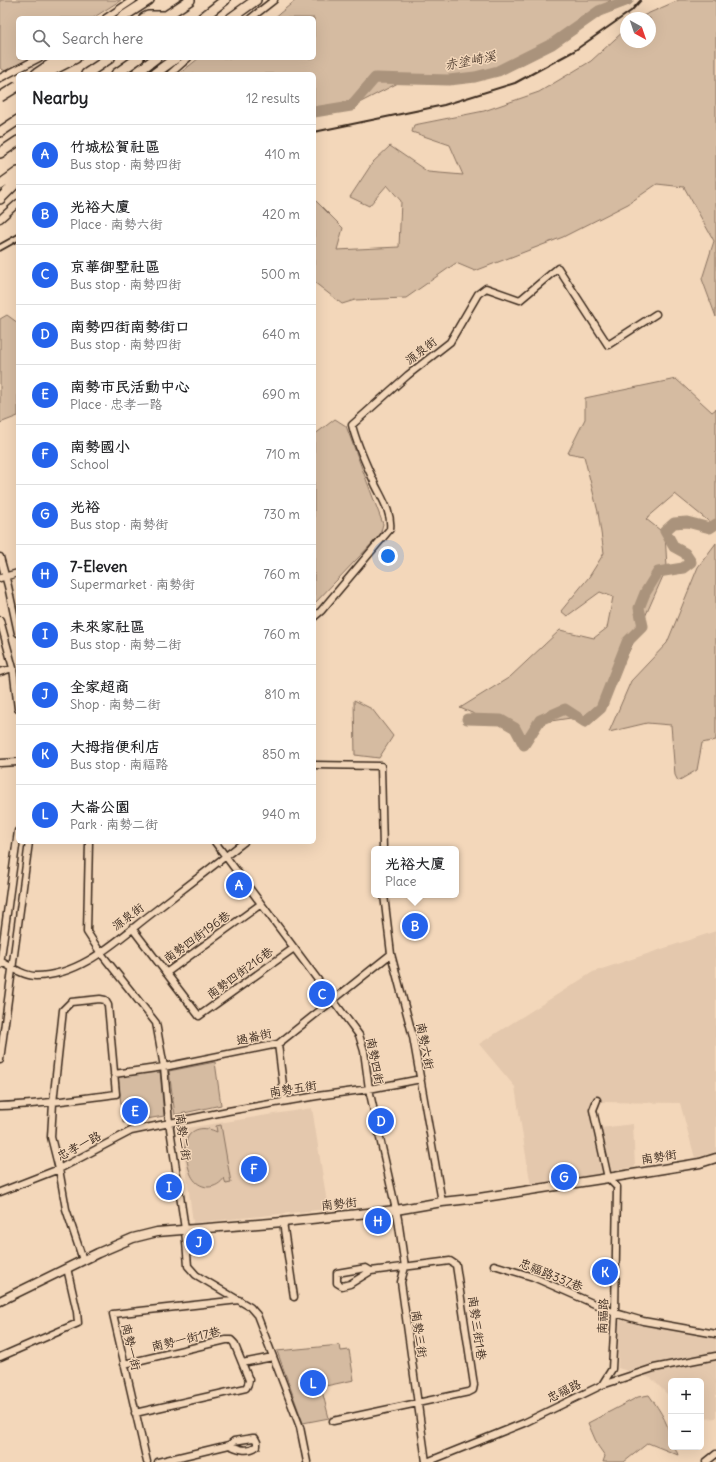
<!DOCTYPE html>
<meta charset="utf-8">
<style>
body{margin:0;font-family:Delius,"LXGW WenKai TC",sans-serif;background:#f6f6f6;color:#202124}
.controls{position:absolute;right:12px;bottom:12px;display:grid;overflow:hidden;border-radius:6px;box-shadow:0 4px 16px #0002}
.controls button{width:36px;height:36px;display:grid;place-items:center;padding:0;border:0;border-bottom:1px solid #e0e0e0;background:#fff;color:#202124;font:20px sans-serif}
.compass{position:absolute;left:620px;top:12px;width:36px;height:36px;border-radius:50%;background:#fff;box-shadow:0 4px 16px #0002;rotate:140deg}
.you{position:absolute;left:388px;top:556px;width:14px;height:14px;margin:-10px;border:3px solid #fff;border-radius:50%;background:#1a73e8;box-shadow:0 0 0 6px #1a73e833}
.badge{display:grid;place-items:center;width:26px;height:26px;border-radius:50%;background:#2563eb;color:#fff;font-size:13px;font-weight:700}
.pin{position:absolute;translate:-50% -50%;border:2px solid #fff;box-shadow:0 1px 4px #0006}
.popup{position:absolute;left:371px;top:846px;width:88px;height:52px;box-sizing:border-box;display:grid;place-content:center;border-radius:6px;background:#fff;filter:drop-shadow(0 1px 3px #0005);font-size:13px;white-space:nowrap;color:#757577}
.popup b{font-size:15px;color:#202124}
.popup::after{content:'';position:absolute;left:50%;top:100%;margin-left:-8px;border:8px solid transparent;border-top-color:#fff}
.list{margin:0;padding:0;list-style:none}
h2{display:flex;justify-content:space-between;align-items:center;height:52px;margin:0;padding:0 16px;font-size:17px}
h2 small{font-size:13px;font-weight:400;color:#757577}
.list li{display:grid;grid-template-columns:26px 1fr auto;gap:12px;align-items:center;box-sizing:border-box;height:60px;padding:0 16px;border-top:1px solid #e0e0e0}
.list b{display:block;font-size:15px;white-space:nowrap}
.list p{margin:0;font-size:13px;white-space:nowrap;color:#757577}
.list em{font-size:13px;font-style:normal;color:#757577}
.icon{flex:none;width:22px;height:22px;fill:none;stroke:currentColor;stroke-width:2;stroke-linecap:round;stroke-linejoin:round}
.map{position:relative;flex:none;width:716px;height:1462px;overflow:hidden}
.search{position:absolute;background:#fff;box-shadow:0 4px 16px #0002;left:16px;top:16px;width:300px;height:44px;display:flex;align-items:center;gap:10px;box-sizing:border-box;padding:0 14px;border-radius:6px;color:#757577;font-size:15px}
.panel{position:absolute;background:#fff;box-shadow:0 4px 16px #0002;left:16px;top:72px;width:300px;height:772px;border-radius:6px}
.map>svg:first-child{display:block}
</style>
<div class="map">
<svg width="716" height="1462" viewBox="0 0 716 1462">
<rect width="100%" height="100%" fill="#f3d7ba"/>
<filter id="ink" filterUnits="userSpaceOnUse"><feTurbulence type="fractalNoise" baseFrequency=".025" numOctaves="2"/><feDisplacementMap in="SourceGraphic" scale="8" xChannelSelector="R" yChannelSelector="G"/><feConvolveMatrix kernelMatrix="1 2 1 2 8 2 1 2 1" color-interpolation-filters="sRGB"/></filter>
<g filter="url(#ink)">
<!-- built -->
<path fill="#e4c8ad" d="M716,931V1152L695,1158L680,1103L594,1102L601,1128L633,1124L635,1167L531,1187L515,1087L479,1044L593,972Z
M312,1108L328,1209L193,1223L181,1129Z
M619,1320L716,1338V1418L703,1419L704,1405H701V1381H671V1398L651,1378L618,1368Z"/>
<!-- green -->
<path fill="#d5bba1" stroke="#887260" d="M0,0H121L93,18H18V58H32L16,68L7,72L0,68Z
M296,0H611L546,44L479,77L402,81L359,103L314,115V74H179L199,58H314V18H274Z
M679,0H716V317L702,279L714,241L684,187L657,184L628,204L563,237L475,271L456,263L406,298L355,300L342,304L314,282V199L343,228L337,250L399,247L401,201L387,185L369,206L350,197L373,162L390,146L428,172L463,175L450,145L412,132L414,125L484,111L539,92L591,61L626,29V42H650V18H638Z
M7,315L18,323V416L0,423V319Z
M676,379L712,412L716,409V520L712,524L675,494L646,519L665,534L667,567L637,635L606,698L584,716L544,722L531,736L513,730L460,708L510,677L560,630L594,638L607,628L613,597L600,592L567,616L561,611L589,577L604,553L598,512L584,456L568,453L585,419V398Z
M335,419L346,426L383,524L380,535L314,604V435Z
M716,543V740L702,743L697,770L678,781L675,775L671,725L647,723L609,732L631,681L667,643L698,567Z
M354,700L372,709L393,736L379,758L355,755Z
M215,1062L221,1105L175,1115L169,1071Z
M160,1071L164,1116L123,1123L118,1077Z
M221,1125L231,1183L226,1184L224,1178C221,1183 215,1187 208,1187C193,1186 189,1172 187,1160C187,1155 184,1147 186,1142C190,1127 205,1126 217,1132L216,1126Z
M340,1345L341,1351L349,1350L354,1380L321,1387L329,1418L303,1423L277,1351Z
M649,1395C661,1412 671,1426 671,1447H675L678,1455L648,1443L624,1462H603L605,1456L598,1446L588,1423L638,1397Z"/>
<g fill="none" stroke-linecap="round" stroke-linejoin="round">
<!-- river -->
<path stroke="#aa937c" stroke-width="11" d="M314,112L351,106L375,78L449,80L475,77L498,71L552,44L599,11L628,0
M467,719L501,720L515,728L524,745L540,720L565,709L585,722L601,708L627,642L643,626L639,608L645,593L658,572L683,568L691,562L685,553L674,547L665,531L674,523L687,522L710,528L716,524"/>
<defs>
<path id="minor" d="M106,18L133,0
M251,18L274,0
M170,74L188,58
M0,78L39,58
M0,219L18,203
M0,557L8,586L18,633
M0,578L18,573
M314,617L321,611L390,529C392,514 383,500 376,486C367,466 357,446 352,425L408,375L450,342L478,294L486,288L520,300L558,268L608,345L656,314
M0,620L13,668L18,709
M0,672L13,668
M0,763L18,762
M314,765L381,766L383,849
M89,842L87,932L100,952L156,1023L164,1067L169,1122L185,1229L188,1266L196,1275L250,1307L257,1315L300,1427L307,1462
M215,842L359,1035L364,1051L369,1089L398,1219L405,1267L401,1282L426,1462
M384,895L391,954L413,1037L442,1202
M132,928L199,1016L294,948
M0,961C11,967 24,976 36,976C83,976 120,937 155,911C185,888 214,865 244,842
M0,965L18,831
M166,973L261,904
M278,1044L285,1101
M0,1060L29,842
M114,1074L164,1067L278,1044L391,954
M597,1100L593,1110L608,1178L617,1187L615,1313L612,1369L602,1385
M0,1106C39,1105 77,1099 116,1094L108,1005L105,1000L100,999L71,1002L63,1010L53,1103L51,1137L59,1169L66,1209L83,1260
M0,1192L59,1169L131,1131L228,1111L317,1096L369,1089L421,1079
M283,1222L294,1297
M494,1265L533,1277L615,1313L643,1321L716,1334
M0,1357L78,1323L77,1312L67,1268
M242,1363L273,1357
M124,1364L226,1340H231L234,1343L249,1380L248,1384L246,1388L135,1413
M333,1421L469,1392L473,1390L474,1385L456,1265L450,1261L371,1271L366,1268L337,1273V1283L342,1286L350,1284L371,1271
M147,1462L113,1314L239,1300
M158,1462L229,1445L234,1441L253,1438H255L257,1442V1446C247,1453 239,1449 229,1445
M427,1462L524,1423L602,1385L654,1368L716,1356
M706,1462L716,1454"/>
<path id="major" d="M0,1301L98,1253L133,1238L157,1232L283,1222L396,1210L442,1202L479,1198L608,1178L700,1163L716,1158"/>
<path id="highway" d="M121,18L149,0
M144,18L148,16H166
M163,18L190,0
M202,18L225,0
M231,18L256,0
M36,74L60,58
M45,74L76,58
M86,74L110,58
M116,74L139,58
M135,74L156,58
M154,74L176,58
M0,132L18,120
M0,153L18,141
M0,185L18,172
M0,199L18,181"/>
</defs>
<!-- minor casing -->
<use href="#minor" stroke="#3b2a1e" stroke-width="9"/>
<!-- major casing -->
<use href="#major" stroke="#3b2a1e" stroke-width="11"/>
<!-- highway casing -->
<use href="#highway" stroke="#3b2a1e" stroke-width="12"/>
<!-- minor -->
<use href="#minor" stroke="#f3d7ba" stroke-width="6"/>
<!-- major -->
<use href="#major" stroke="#f3d7ba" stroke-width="8"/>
<!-- highway -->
<use href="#highway" stroke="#f3d7ba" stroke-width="9"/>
<!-- rail -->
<path stroke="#3b2a1e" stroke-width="2" d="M314,132L444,105L515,83L574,51L631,11L641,0
M0,244L18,234
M0,251L18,241"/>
<defs>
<path id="highway-bridge" d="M0,97L18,86"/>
</defs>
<!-- highway-bridge casing -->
<use href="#highway-bridge" stroke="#3b2a1e" stroke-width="12" stroke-linecap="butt"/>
<!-- highway-bridge -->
<use href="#highway-bridge" stroke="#f3d7ba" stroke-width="9"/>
</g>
</g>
<g text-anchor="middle" stroke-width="3" stroke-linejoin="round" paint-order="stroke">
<!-- street labels -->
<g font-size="12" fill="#3b2a1e" stroke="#f3d7ba">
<text transform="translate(421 351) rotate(-38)" y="4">源泉街</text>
<text transform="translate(128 917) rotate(-37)" y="4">源泉街</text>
<text transform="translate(197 937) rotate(-36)" y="4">南勢四街196巷</text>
<text transform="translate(240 973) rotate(-36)" y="4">南勢四街216巷</text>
<text transform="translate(254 1037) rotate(-13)" y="4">過崙街</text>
<text transform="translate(425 1046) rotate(79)" y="4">南勢六街</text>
<text transform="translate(375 1061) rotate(79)" y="4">南勢四街</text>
<text transform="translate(293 1089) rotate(-9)" y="4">南勢五街</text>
<text transform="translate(183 1137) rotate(82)" y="4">南勢二街</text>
<text transform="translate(79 1146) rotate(-28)" y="4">忠孝一路</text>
<text transform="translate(659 1157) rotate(-9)" y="4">南勢街</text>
<text transform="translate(339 1204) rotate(-6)" y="4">南勢街</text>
<text transform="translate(551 1275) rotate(22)" y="4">忠福路337巷</text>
<text transform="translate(603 1316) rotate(-88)" y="4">南福路</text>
<text transform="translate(477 1328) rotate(82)" y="4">南勢三街1巷</text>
<text transform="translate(419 1334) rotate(82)" y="4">南勢三街</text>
<text transform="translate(186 1339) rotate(-13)" y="4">南勢一街17巷</text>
<text transform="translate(131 1347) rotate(77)" y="4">南勢一街</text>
<text transform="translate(564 1391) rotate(-26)" y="4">忠福路</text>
</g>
<!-- water labels -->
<g font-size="13" font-style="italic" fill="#574436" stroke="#f3d7ba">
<text transform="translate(470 60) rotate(-11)" y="5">赤塗崎溪</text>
</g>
</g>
</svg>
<div class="controls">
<button>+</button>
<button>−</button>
</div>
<svg class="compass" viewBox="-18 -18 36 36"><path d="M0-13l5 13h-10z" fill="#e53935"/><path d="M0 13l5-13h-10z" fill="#757577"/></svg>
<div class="you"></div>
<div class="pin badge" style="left:239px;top:885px">A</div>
<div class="pin badge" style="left:415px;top:926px">B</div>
<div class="popup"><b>光裕大廈</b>Place</div>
<div class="pin badge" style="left:322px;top:994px">C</div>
<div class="pin badge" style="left:381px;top:1121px">D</div>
<div class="pin badge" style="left:135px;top:1111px">E</div>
<div class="pin badge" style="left:254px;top:1169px">F</div>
<div class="pin badge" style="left:564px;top:1177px">G</div>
<div class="pin badge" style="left:378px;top:1221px">H</div>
<div class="pin badge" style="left:169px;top:1187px">I</div>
<div class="pin badge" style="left:199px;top:1242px">J</div>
<div class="pin badge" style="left:605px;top:1272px">K</div>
<div class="pin badge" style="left:313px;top:1383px">L</div>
<div class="search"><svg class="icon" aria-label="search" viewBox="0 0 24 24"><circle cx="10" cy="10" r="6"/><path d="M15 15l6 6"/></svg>Search here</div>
<section class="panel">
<h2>Nearby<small>12 results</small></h2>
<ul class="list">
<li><span class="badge">A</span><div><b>竹城松賀社區</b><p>Bus stop · 南勢四街</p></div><em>410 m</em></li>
<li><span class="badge">B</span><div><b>光裕大廈</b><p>Place · 南勢六街</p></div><em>420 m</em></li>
<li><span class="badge">C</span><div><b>京華御墅社區</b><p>Bus stop · 南勢四街</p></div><em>500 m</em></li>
<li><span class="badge">D</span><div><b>南勢四街南勢街口</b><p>Bus stop · 南勢四街</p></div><em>640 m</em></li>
<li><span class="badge">E</span><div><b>南勢市民活動中心</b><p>Place · 忠孝一路</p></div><em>690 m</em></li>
<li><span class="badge">F</span><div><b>南勢國小</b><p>School</p></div><em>710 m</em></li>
<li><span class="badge">G</span><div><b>光裕</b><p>Bus stop · 南勢街</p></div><em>730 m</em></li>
<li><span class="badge">H</span><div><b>7-Eleven</b><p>Supermarket · 南勢街</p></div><em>760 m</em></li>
<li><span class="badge">I</span><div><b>未來家社區</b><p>Bus stop · 南勢二街</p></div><em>760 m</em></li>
<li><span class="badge">J</span><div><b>全家超商</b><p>Shop · 南勢二街</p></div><em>810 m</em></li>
<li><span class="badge">K</span><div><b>大拇指便利店</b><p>Bus stop · 南福路</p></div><em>850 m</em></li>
<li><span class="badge">L</span><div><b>大崙公園</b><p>Park · 南勢二街</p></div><em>940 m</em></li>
</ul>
</section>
</div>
